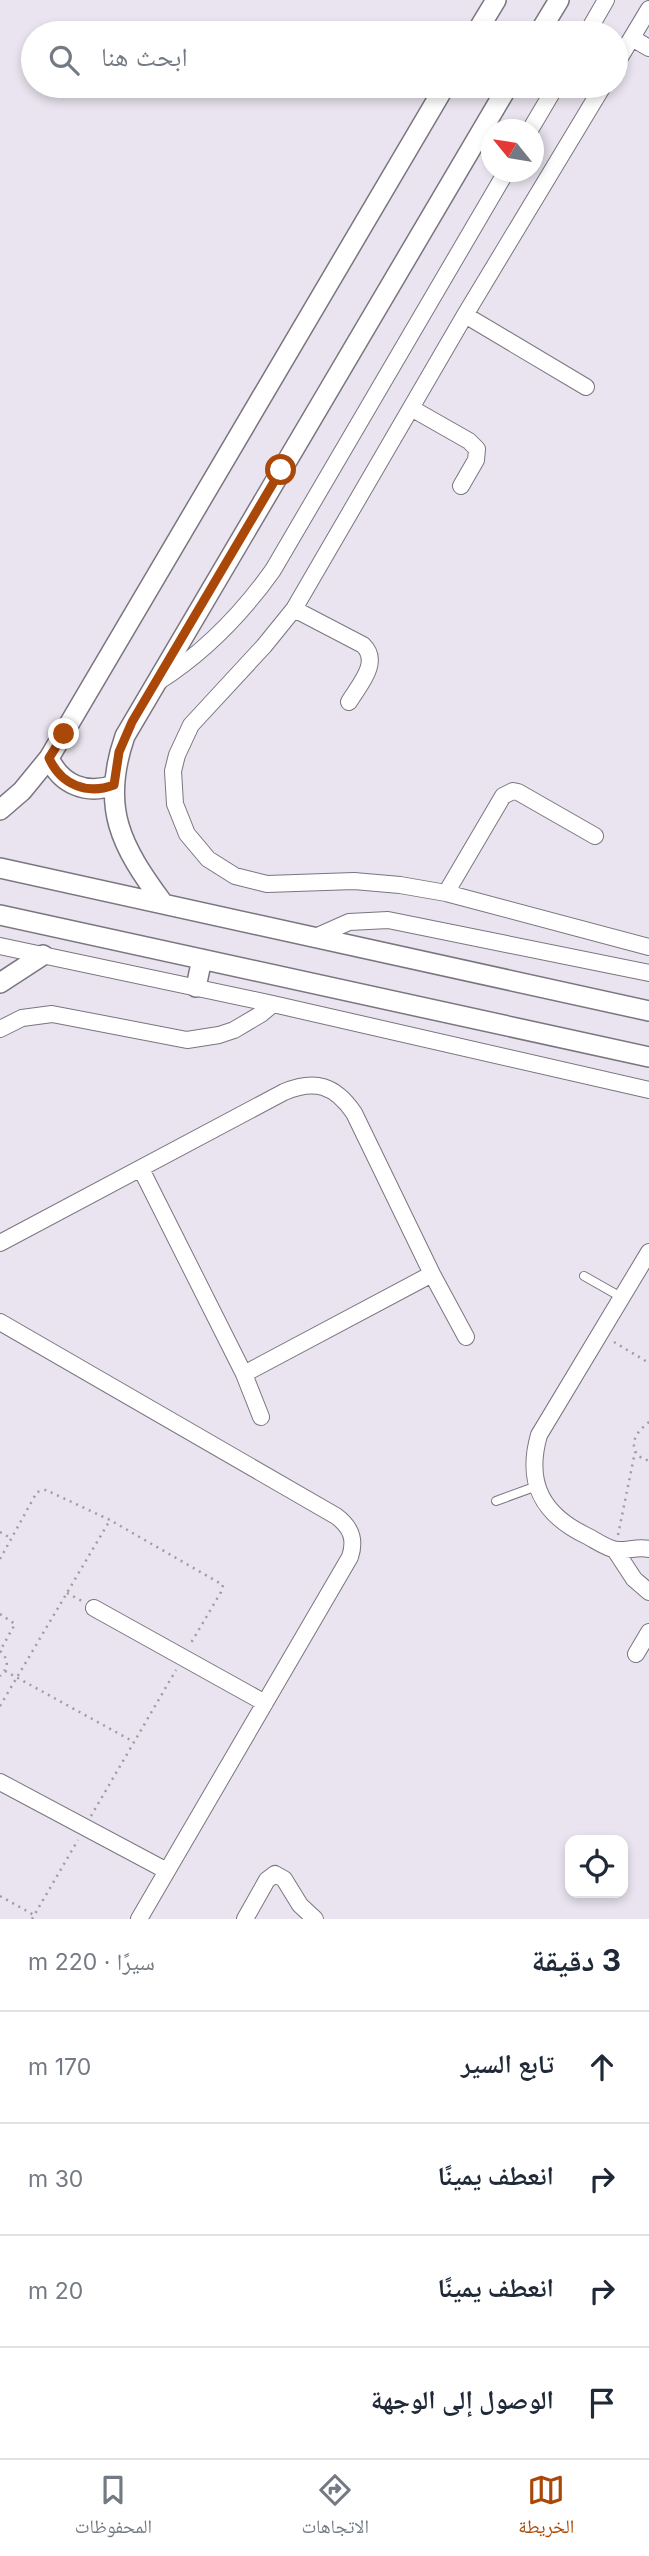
<!DOCTYPE html>
<html lang="ar">
<meta charset="utf-8">
<style>
body{margin:0;font-family:Inter,"Noto Naskh Arabic",sans-serif;background:#f2f2f3;color:#1f2937;direction:rtl}
.controls{position:absolute;right:21px;bottom:21px;display:grid;overflow:hidden;border-radius:14px;box-shadow:0 4px 10px #0003}
.controls button{width:63px;height:63px;display:grid;place-items:center;padding:0;border:0;border-bottom:2px solid #e0e1e3;background:#fff;color:#1f2937;font:35px sans-serif}
.compass{position:absolute;left:481px;top:119px;width:63px;height:63px;border-radius:50%;background:#fff;box-shadow:0 4px 10px #0003;rotate:300deg}
.stop{position:absolute;width:21px;height:21px;margin:-16px;border:5px solid #aa480a;border-radius:50%;background:#fff}
.stop.end{background:#aa480a;border-color:#fff;box-shadow:0 2px 7px #0008}
.list{margin:0;padding:0;list-style:none}
h2{display:flex;justify-content:space-between;align-items:center;height:91px;margin:0;padding:0 28px;font-size:30px}
h2 small{font-size:23px;font-weight:400;color:#747a83}
.list li{display:grid;grid-template-columns:46px 1fr auto;gap:21px;align-items:center;box-sizing:border-box;height:112px;padding:0 28px;border-top:2px solid #e0e1e3}
.list b{display:block;font-size:26px;white-space:nowrap}
.list em{font-size:23px;font-style:normal;color:#747a83}
.icon{flex:none;width:38px;height:38px;fill:none;stroke:currentColor;stroke-width:2;stroke-linecap:round;stroke-linejoin:round}
.map{position:relative;flex:none;width:649px;height:1919px;overflow:hidden;direction:ltr}
.search{position:absolute;background:#fff;box-shadow:0 4px 10px #0003;left:21px;right:21px;top:21px;height:77px;display:flex;align-items:center;gap:18px;box-sizing:border-box;padding:0 24px;border-radius:38px;color:#747a83;font-size:26px}
.sheet{height:539px;background:#fff}
nav{display:flex;justify-content:space-around;align-items:center;box-sizing:border-box;height:98px;border-top:2px solid #e0e1e3;background:#fff;font-size:19px;color:#747a83}
nav a{display:grid;justify-items:center;gap:4px}
nav .on{color:#aa480a}
.map>svg:first-child{display:block}
</style>
<div class="map">
<svg width="649" height="1919" viewBox="0 0 649 1919">
<rect width="100%" height="100%" fill="#e9e4ef"/>
<g fill="none" stroke-linecap="round" stroke-linejoin="round">
<defs>
<path id="service" d="M584,1276L621,1297
M496,1501L537,1486"/>
<path id="minor" d="M587,33L606,0
M632,38L649,48
M616,64L649,9
M603,86L465,315L294,609L264,646L191,725L177,755L173,771L175,804L187,834L208,859L235,876L267,884L354,881L400,885L446,893L649,947
M530,130L556,86
M465,315L586,387
M411,408L469,441L477,449L476,460L461,486
M294,609L363,645C381,662 359,685 349,702
M158,682C205,652 241,615 273,570L506,172
M446,893L503,796L513,791L518,792L595,836
M313,938L349,922L388,920L649,973
M0,946L273,1004L649,1090
M0,1029L22,1018L52,1014L187,1040L219,1035L234,1030L261,1014L273,1004
M141,1169L244,1374L261,1417
M0,1243L284,1092C315,1079 335,1085 354,1113L432,1274L466,1337
M649,1252L539,1435C525,1484 543,1515 587,1536C595,1540 607,1549 617,1550C628,1551 638,1546 649,1549
M0,1322L336,1516C351,1527 356,1539 350,1557L139,1919
M244,1374L432,1274
M615,1550L634,1579L649,1592
M94,1608L265,1703
M636,1654L649,1632
M0,1782L167,1871
M245,1919L267,1880L275,1874L284,1879L300,1905L315,1919"/>
<path id="tertiary" d="M476,33L496,0
M539,33L559,0
M49,758C61,785 87,795 114,785
M0,810L22,791L49,758L445,86
M0,868L649,1011
M163,903C121,846 100,808 125,736L508,86
M0,915L649,1057
M0,983L43,955
M196,987L202,959"/>
</defs>
<!-- service casing -->
<use href="#service" stroke="#7a757f" stroke-width="10"/>
<!-- minor casing -->
<use href="#minor" stroke="#7a757f" stroke-width="18"/>
<!-- tertiary casing -->
<use href="#tertiary" stroke="#7a757f" stroke-width="22"/>
<!-- path -->
<path stroke="#9f9ba3" stroke-width="2.5" stroke-dasharray="2 5" stroke-linecap="butt" d="M614,1342L649,1363
M649,1422C638,1431 628,1442 638,1456L649,1461
M0,1532L12,1539
M618,1535L635,1452
M0,1559L37,1492L46,1490L110,1520L223,1585L221,1592L191,1643
M67,1593L82,1601
M0,1614L15,1624L0,1651
M0,1651C9,1659 9,1668 0,1676
M5,1671L134,1742
M0,1706L110,1520
M91,1816L176,1670
M0,1896L34,1915
M32,1919L78,1840"/>
<!-- service -->
<use href="#service" stroke="#fff" stroke-width="8"/>
<!-- minor -->
<use href="#minor" stroke="#fff" stroke-width="16"/>
<!-- tertiary -->
<use href="#tertiary" stroke="#fff" stroke-width="19"/>
</g>
<g fill="none" stroke-linecap="round" stroke-linejoin="round">
<!-- route -->
<path stroke="#aa480a" stroke-width="9" d="M64,734L49,758C61,785 87,795 114,785L119,752L132,722L281,470"/>
</g>
</svg>
<div class="controls">
<button><svg class="icon" aria-label="locate" viewBox="0 0 24 24"><circle cx="12" cy="12" r="6"/><path d="M12 2v4M12 18v4M2 12h4M18 12h4"/></svg></button>
</div>
<svg class="compass" viewBox="-18 -18 36 36"><path d="M0-13l5 13h-10z" fill="#e53935"/><path d="M0 13l5-13h-10z" fill="#747a83"/></svg>
<div class="stop" style="left:281px;top:470px"></div>
<div class="stop end" style="left:64px;top:734px"></div>
<div class="search"><svg class="icon" aria-label="search" viewBox="0 0 24 24"><circle cx="10" cy="10" r="6"/><path d="M15 15l6 6"/></svg>ابحث هنا</div>
</div>
<section class="sheet">
<h2>3 دقيقة<small>سيرًا · 220 m</small></h2>
<ul class="list">
<li><svg class="icon" aria-label="ahead" viewBox="0 0 24 24"><path d="M12 20V5M6 11l6-6 6 6"/></svg><div><b>تابع السير</b></div><em>170 m</em></li>
<li><svg class="icon" aria-label="right" viewBox="0 0 24 24"><path d="M7 20v-9h11M14 6l5 5-5 5"/></svg><div><b>انعطف يمينًا</b></div><em>30 m</em></li>
<li><svg class="icon" aria-label="right" viewBox="0 0 24 24"><path d="M7 20v-9h11M14 6l5 5-5 5"/></svg><div><b>انعطف يمينًا</b></div><em>20 m</em></li>
<li><svg class="icon" aria-label="arrive" viewBox="0 0 24 24"><path d="M6 21V4h12l-3 4 3 4H6"/></svg><div><b>الوصول إلى الوجهة</b></div></li>
</ul>
</section>
<nav>
<a class="on"><svg class="icon" aria-label="map" viewBox="0 0 24 24"><path d="M3 6l6-2 6 2 6-2v14l-6 2-6-2-6 2zM9 4v14M15 6v14"/></svg>الخريطة</a>
<a><svg class="icon" aria-label="directions" viewBox="0 0 24 24"><path d="M12 3l9 9-9 9-9-9zM9 14v-3h6M13 9l2 2-2 2"/></svg>الاتجاهات</a>
<a><svg class="icon" aria-label="saved" viewBox="0 0 24 24"><path d="M7 4h10v16l-5-4-5 4z"/></svg>المحفوظات</a>
</nav>
